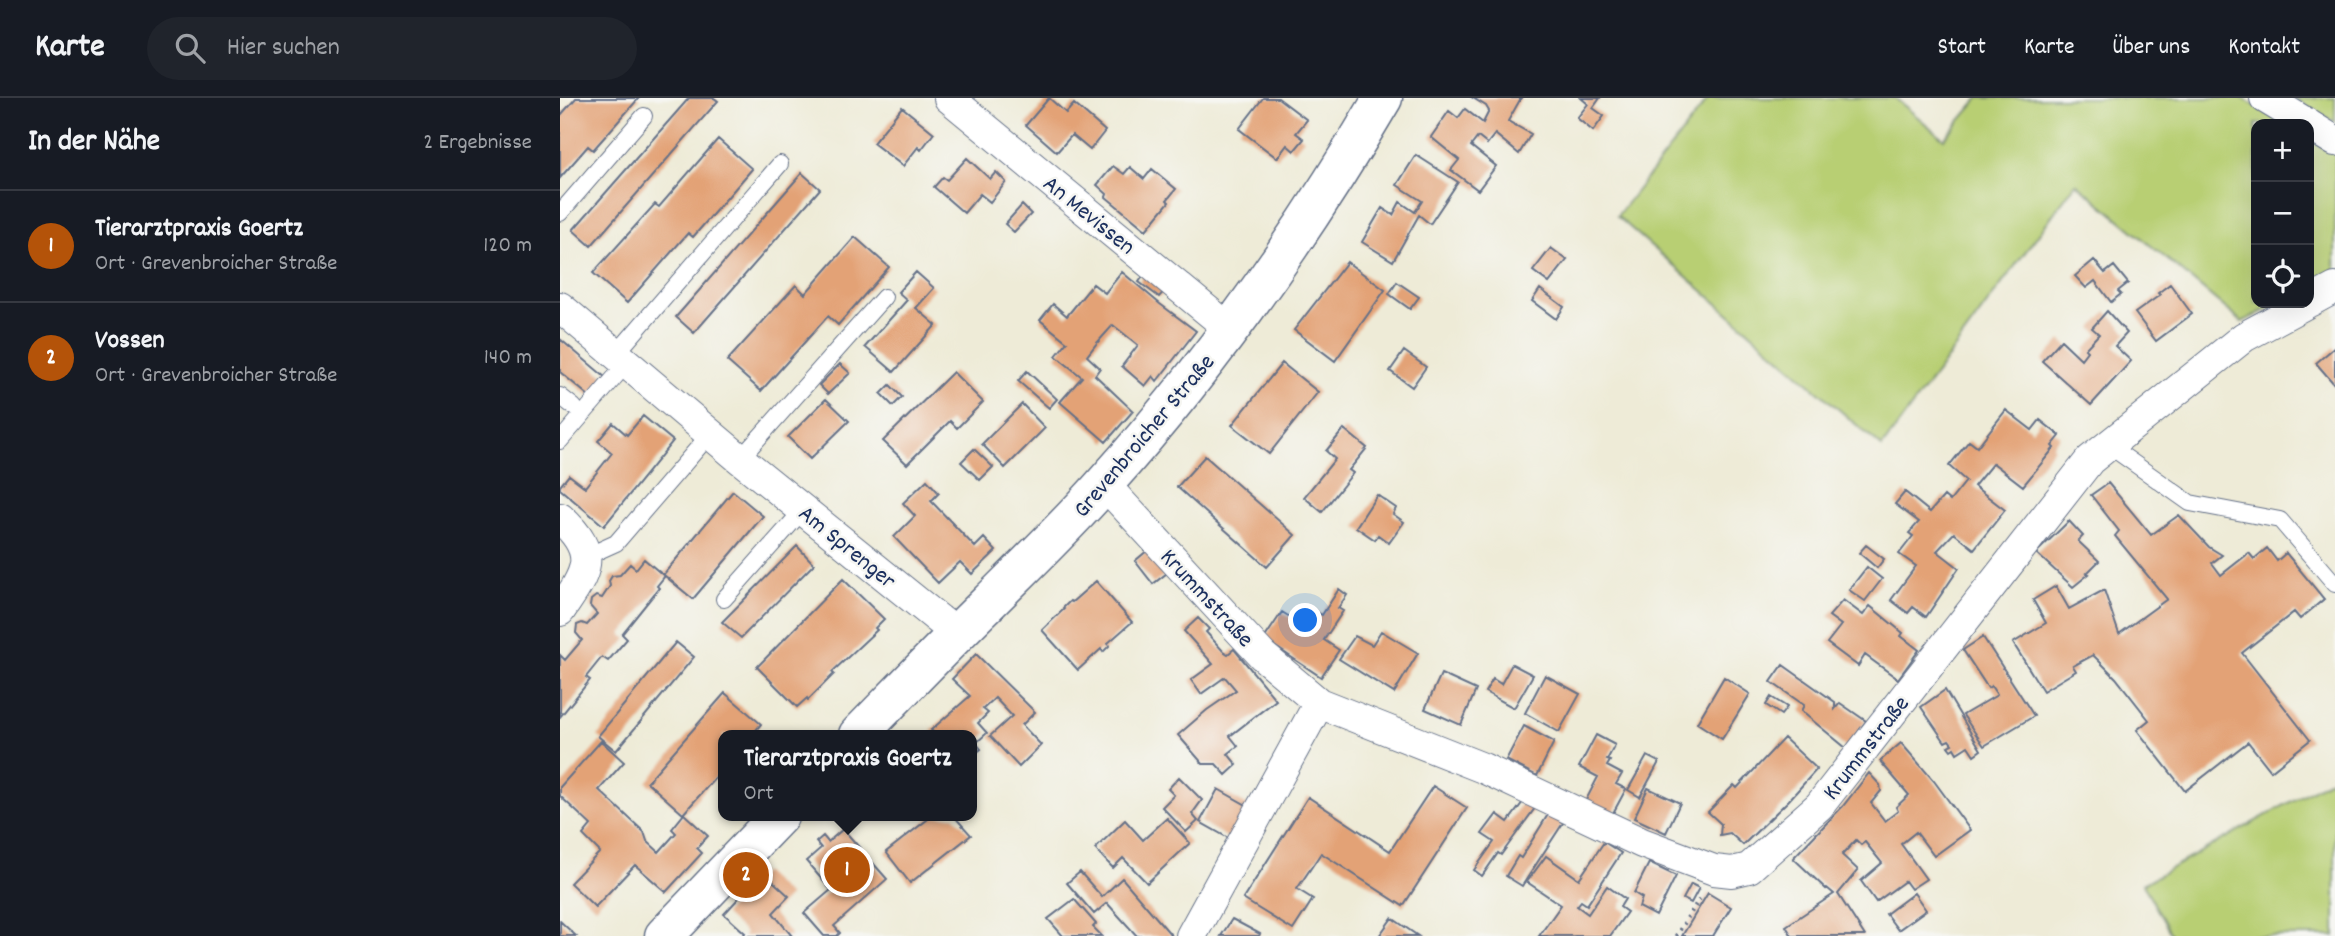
<!DOCTYPE html>
<html lang="de">
<meta charset="utf-8">
<style>
body{margin:0;font-family:Dekko,sans-serif;background:#20242c;color:#f1f3f6}
.controls{position:absolute;right:21px;top:21px;display:grid;overflow:hidden;border-radius:14px;box-shadow:0 7px 28px #0002}
.controls button{width:63px;height:63px;display:grid;place-items:center;padding:0;border:0;border-bottom:2px solid #363941;background:#171b24;color:#f1f3f6;font:35px sans-serif}
.you{position:absolute;left:746px;top:523px;width:24px;height:24px;margin:-18px;border:5px solid #fff;border-radius:50%;background:#1a73e8;box-shadow:0 0 0 10px #1a73e833}
.badge{display:grid;place-items:center;width:46px;height:46px;border-radius:50%;background:#b45309;color:#fff;font-size:23px;font-weight:700}
.pin{position:absolute;translate:-50% -50%;border:4px solid #fff;box-shadow:0 2px 7px #0006}
.popup{position:absolute;left:158px;top:632px;width:259px;height:91px;box-sizing:border-box;display:grid;place-content:center;border-radius:14px;background:#171b24;filter:drop-shadow(0 2px 5px #0005);font-size:23px;white-space:nowrap;color:#9ea1a6}
.popup b{font-size:26px;color:#f1f3f6}
.popup::after{content:'';position:absolute;left:50%;top:100%;margin-left:-14px;border:14px solid transparent;border-top-color:#171b24}
.list{margin:0;padding:0;list-style:none}
h2{display:flex;justify-content:space-between;align-items:center;height:91px;margin:0;padding:0 28px;font-size:30px}
h2 small{font-size:23px;font-weight:400;color:#9ea1a6}
.list li{display:grid;grid-template-columns:46px 1fr auto;gap:21px;align-items:center;box-sizing:border-box;height:112px;padding:0 28px;border-top:2px solid #363941}
.list b{display:block;font-size:26px;white-space:nowrap}
.list p{margin:0;font-size:23px;white-space:nowrap;color:#9ea1a6}
.list em{font-size:23px;font-style:normal;color:#9ea1a6}
.icon{flex:none;width:38px;height:38px;fill:none;stroke:currentColor;stroke-width:2;stroke-linecap:round;stroke-linejoin:round}
.map{position:relative;flex:none;width:1775px;height:838px;overflow:hidden}
header{display:flex;align-items:center;gap:42px;box-sizing:border-box;height:98px;padding:0 35px;background:#171b24;border-bottom:2px solid #363941}
header strong{font-size:33px}
nav{display:flex;gap:38px;margin-inline-start:auto;font-size:24px}
.search{width:490px;height:63px;background:#20242c;display:flex;align-items:center;gap:18px;box-sizing:border-box;padding:0 24px;border-radius:38px;color:#9ea1a6;font-size:26px}
main{display:flex}
aside{flex:1;background:#171b24}
.map>svg:first-child{display:block}
</style>
<header>
<strong>Karte</strong>
<div class="search"><svg class="icon" aria-label="search" viewBox="0 0 24 24"><circle cx="10" cy="10" r="6"/><path d="M15 15l6 6"/></svg>Hier suchen</div>
<nav><a>Start</a><a>Karte</a><a>Über uns</a><a>Kontakt</a></nav>
</header>
<main>
<aside>
<h2>In der Nähe<small>2 Ergebnisse</small></h2>
<ul class="list">
<li><span class="badge">1</span><div><b>Tierarztpraxis Goertz</b><p>Ort · Grevenbroicher Straße</p></div><em>120 m</em></li>
<li><span class="badge">2</span><div><b>Vossen</b><p>Ort · Grevenbroicher Straße</p></div><em>140 m</em></li>
</ul>
</aside>
<div class="map">
<svg width="1775" height="838" viewBox="0 0 1775 838">
<rect width="100%" height="100%" fill="#f6f6f2"/>
<filter id="ink" filterUnits="userSpaceOnUse"><feTurbulence type="fractalNoise" baseFrequency=".0143" numOctaves="2"/><feDisplacementMap in="SourceGraphic" scale="14" xChannelSelector="R" yChannelSelector="G"/><feConvolveMatrix kernelMatrix="1 2 1 2 8 2 1 2 1" color-interpolation-filters="sRGB"/></filter>
<filter id="wash" filterUnits="userSpaceOnUse"><feTurbulence type="fractalNoise" baseFrequency=".00686" numOctaves="4" result="noise"/><feDisplacementMap in="SourceGraphic" scale="28" xChannelSelector="R" yChannelSelector="G"/><feGaussianBlur stdDeviation="1.57" result="paint"/><feColorMatrix in="noise" values="0 0 0 0 0 0 0 0 0 0 0 0 0 0 0 0 0 1.4 0 .05"/><feComposite in="paint" operator="in"/></filter>
<g filter="url(#wash)">
<rect width="100%" height="100%" fill="#eeebd7"/>
<!-- green -->
<path fill="#b8cf73" stroke="#6a7f68" stroke-width="2" d="M1149,0H1335L1384,41L1419,0H1682L1725,26H1696V205H1719L1682,224L1516,85L1322,349L1057,118Z
M1734,0H1775V24Z
M1749,41L1775,57V175L1749,189Z
M1775,679V838H1612L1583,786Z"/>
<g id="blocks">
<!-- building -->
<path fill="#e3a276" d="M16,0H79L33,52L28,48L0,80V18Z
M129,0H154L158,3L31,148L13,132Z
M489,0L506,15L514,6L545,33L530,52L512,37L497,54L466,27Z
M703,0H718L747,22L736,35L744,41L734,53L727,47L717,60L679,31Z
M913,0H961L948,23L971,36L959,56L935,36L927,46L918,39L911,48L936,68L918,92L891,72L899,62L871,39L889,13L898,20L905,11L923,25L929,13L926,8Z
M1021,0H1040L1033,10L1044,18L1033,33L1017,20L1028,6Z
M342,9L374,35L361,52L358,49L343,68L313,45Z
M158,41L192,71L133,139L128,135L67,205L33,175L95,106L99,109Z
M856,57L898,84L870,126L859,117L833,163L802,144L822,110L833,117L840,104L855,114L862,103L837,87Z
M407,60L430,81L436,74L446,84L430,104L420,96L404,115L374,89L383,79L387,82Z
M553,68L564,76L570,69L584,81L592,71L616,91L607,102L609,104L586,132L546,99L547,96L537,87Z
M242,75L260,91L134,235L116,219Z
M462,107L471,116L454,134L445,126Z
M295,139L329,169L278,227L268,218L201,293L167,263L236,187L245,196Z
M991,150L1007,162L989,185L973,173Z
M1534,162L1545,175L1554,168L1568,185L1558,193L1561,196L1551,204L1535,183L1526,190L1515,178Z
M787,164L825,192L775,263L734,232Z
M587,173L608,189L599,199L579,184Z
M356,174L374,190L356,210L376,227L334,274L305,249L347,202L338,194Z
M562,174L600,206L636,233L597,283L593,278L585,288L562,268L578,247L553,227L537,245L527,258L540,270L535,277L573,313L546,344L500,304L522,279L496,258L507,244L480,222L493,206L507,218L533,186L545,195Z
M837,184L859,199L850,211L829,196Z
M1610,186L1632,216L1596,243L1575,215L1600,197L1598,195Z
M980,191L1004,209L996,221L972,203Z
M1547,213L1567,235L1555,248L1571,263L1531,307L1482,263L1501,242L1521,261L1527,253L1525,251L1539,236L1532,230Z
M0,241L45,279L29,298L0,274Z
M1775,249V287L1756,265Z
M844,253L866,269L852,289L830,273Z
M722,265L758,294L709,356L672,327Z
M280,266L290,275L268,296L259,287Z
M467,273L497,301L489,310L458,283Z
M393,274L423,304L397,330L390,323L347,366L323,343Z
M330,287L342,299L333,308L321,296Z
M266,301L289,323L250,361L228,339Z
M462,306L485,330L445,370L422,346Z
M1446,312L1472,332L1480,322L1500,338L1492,348L1494,350L1463,388L1433,365L1414,388L1445,412L1414,451L1394,435L1377,453L1399,470L1366,519L1353,509L1348,515L1331,502L1356,468L1339,456L1353,438L1349,435L1359,424L1335,406L1345,394L1370,414L1384,398L1390,403L1406,383L1389,368L1409,343L1417,349Z
M83,318L113,343L44,428L0,391V388L9,377L25,389L52,355L38,343L53,325L67,337Z
M784,331L807,350L789,372L793,375L762,414L744,399L775,361L766,353Z
M414,351L433,369L420,382L401,364Z
M645,358L735,437L707,469L617,389Z
M367,382L379,395L371,403L415,449L424,440L436,453L412,476L400,464L378,485L334,439L355,418L343,405Z
M1548,385L1591,437L1619,417L1649,449L1662,457L1652,465L1661,477L1689,455L1694,461L1707,450L1717,463L1726,455L1764,501L1740,521L1734,514L1682,555L1750,642L1711,673L1688,644L1625,693L1577,632L1589,622L1556,580L1533,557L1513,568L1516,573L1483,593L1453,545L1486,525L1473,502L1496,488L1509,511L1544,492L1559,536L1607,501L1555,438L1559,433L1531,397Z
M173,393L203,418L133,501L105,478L97,488L99,490L62,536L67,541L48,563L42,559L26,579L30,582L0,619V557L5,562L22,542L16,535L17,527L22,525L27,527L37,516L30,508L31,502L36,498L42,500L50,488L49,483L52,478L60,477L70,466L76,471L84,461L103,477Z
M817,397L836,410L833,416L844,424L829,445L818,437L815,442L796,429Z
M1509,423L1523,438L1518,443L1539,463L1527,475L1529,476L1513,489L1476,455Z
M1306,447L1324,461L1317,470L1299,455Z
M237,448L254,466L181,540L162,524Z
M588,452L607,475L593,486L575,463Z
M1307,469L1322,481L1305,503L1289,492Z
M283,481L324,521L315,530L317,532L272,574L274,576L248,602L247,600L237,609L197,569Z
M536,483L572,524L548,545L549,548L543,554L541,551L518,572L482,532L504,511L503,510L510,503L512,504Z
M779,491L787,497L778,510L783,513L764,542L779,552L761,579L704,541L722,514L738,524L748,509L762,517Z
M1283,502L1303,517L1310,508L1343,535L1341,538L1359,552L1338,581L1305,557L1298,568L1267,545L1281,527L1269,518Z
M638,520L649,531L646,534L663,553L668,556L674,551L716,602L670,638L678,648L668,656L677,667L666,677L656,666H643L618,637L647,612L676,592L665,579L641,596L631,582L653,566L624,533Z
M821,533L858,555L834,595L779,561L795,538L812,547Z
M1423,539L1474,618L1424,648L1403,617L1437,597L1431,588L1428,590L1403,552Z
M116,544L134,559L56,653L38,638Z
M416,556L475,614L462,627L481,647L459,669L430,638L452,618L435,600L423,611L428,615L418,625L427,635L416,645L421,651L411,659V637H376L371,632L410,598L392,581Z
M952,566L973,577L954,610L925,594L933,581L941,586Z
M1223,567L1275,604V611L1280,605L1306,623L1286,650L1241,613L1244,607L1211,584Z
M881,576L916,592L901,627L865,611Z
M985,577L1020,596L999,634L965,615Z
M1164,579L1190,596L1162,641L1137,625Z
M1385,592L1421,652L1414,657L1408,648L1397,655L1394,650L1391,652L1388,648L1392,646L1389,642L1385,644L1361,609Z
M165,595L201,626L192,637H163V671L123,716L87,684Z
M1211,599L1227,609L1221,617L1206,607Z
M964,628L994,644L977,678L946,662Z
M1036,637L1055,647L1047,662L1050,663L1047,668L1062,676L1056,686L1066,691L1052,717L1026,702L1038,679L1019,669Z
M1224,640L1257,671L1229,702L1183,747L1170,735L1160,737L1161,726L1148,714L1174,687L1177,690Z
M41,643L64,664L39,692L84,734L87,743L99,754L116,735L112,731L124,716L148,738L137,750L142,755L106,794L75,767L35,809L10,785L40,754L23,737L31,727L0,698V689Z
M1341,645L1374,683L1410,732L1374,758L1356,734L1341,746L1366,781L1351,791L1345,783L1316,804L1301,783L1322,765L1305,744L1301,747L1296,742L1282,757L1298,772L1278,796L1305,838H1232L1226,828L1274,796L1267,790L1266,791L1233,760L1283,708L1309,675L1320,687L1321,693L1311,705L1325,723L1338,713L1336,709L1349,697L1320,663Z
M1087,658L1099,664L1080,699L1068,692Z
M619,679L642,702L632,716L638,723L626,734L602,709L614,697L608,691Z
M873,688L907,710L843,808L761,755L737,791L753,801L733,832L683,801L748,699L830,753Z
M1088,690L1120,705L1106,735L1074,720Z
M658,691L688,708L670,741L640,724Z
M963,704L975,710L941,757L938,755L922,778L914,772L934,744L922,736L937,716L948,724Z
M989,715L1003,725L962,788L946,778L958,758L961,760Z
M372,718H394L411,737L350,785L326,754Z
M607,720L630,745L587,785L563,760L553,770L535,751L565,722L583,742Z
M283,731L327,781L274,828L280,835L277,838H264L244,815L271,792L246,763L261,750L256,744L263,738L268,744Z
M1044,744L1061,755L1027,807L1021,803L1017,808L1028,816L1047,788L1065,801L1060,809L1067,814L1050,838H979L1001,807L967,784L986,758L1019,781Z
M1089,765L1116,778L1096,818L1079,809L1082,800L1074,795Z
M203,774L229,798L213,815L232,838H183L185,835L164,816Z
M520,774L542,799L562,780L612,838H577L547,805L534,816L507,785Z
M1131,786L1139,790L1131,805L1123,801Z
M1148,795L1171,809L1153,838H1122Z
M1354,795L1366,812L1338,832L1326,816Z
M514,801L536,826L533,829L542,838H503L488,821Z
M832,820L858,838H819Z
M672,821L700,836L699,838H661Z
M0,823L16,838H0Z"/>
</g>
</g>
<g filter="url(#ink)">
<use href="#blocks" fill-opacity="0" stroke="#657188" stroke-width="2"/>
<g fill="none" stroke-linecap="round" stroke-linejoin="round">
<defs>
<path id="lane" d="M0,115L84,18
M56,256L220,66
M0,298L14,309
M0,343L67,265
M1548,347L1630,405L1720,422L1775,486
M180,361L324,199
M25,459L56,445L150,336
M164,501L243,412"/>
<path id="street" d="M389,0L671,232
M1705,0L1748,26
M1749,27L1775,43
M1749,204L1775,190
M0,209L180,361L397,536
M544,386L703,558L759,605L923,670L1082,745L1154,772L1172,774L1189,770L1259,708L1530,362L1684,239L1747,205
M0,420C40,456 27,474 0,513
M631,838L759,605"/>
<path id="secondary" d="M298,637C341,593 384,548 428,505C467,466 507,428 543,387C650,268 742,138 823,0
M104,838L219,718"/>
</defs>
<!-- lane casing -->
<use href="#lane" stroke="#657188" stroke-width="18"/>
<!-- street casing -->
<use href="#street" stroke="#657188" stroke-width="32"/>
<!-- secondary casing -->
<use href="#secondary" stroke="#657188" stroke-width="41"/>
<!-- path -->
<path stroke="#657188" stroke-width="4.5" stroke-dasharray="2 5" stroke-linecap="butt" d="M1116,838L1142,797"/>
<!-- lane -->
<use href="#lane" stroke="#fff" stroke-width="16"/>
<!-- street -->
<use href="#street" stroke="#fff" stroke-width="30"/>
<!-- secondary -->
<use href="#secondary" stroke="#fff" stroke-width="38"/>
</g>
</g>
<g text-anchor="middle" stroke-width="5" stroke-linejoin="round" paint-order="stroke">
<!-- street labels -->
<g font-size="24" fill="#1b2f5e" stroke="#f6f6f2">
<text transform="translate(530 116) rotate(39)" y="8">An Mevissen</text>
<text transform="translate(583 337) rotate(-50)" y="8">Grevenbroicher Straße</text>
<text transform="translate(288 448) rotate(39)" y="8">Am Sprenger</text>
<text transform="translate(648 499) rotate(47)" y="8">Krummstraße</text>
<text transform="translate(1305 649) rotate(-52)" y="8">Krummstraße</text>
</g>
</g>
</svg>
<div class="controls">
<button>+</button>
<button>−</button>
<button><svg class="icon" aria-label="locate" viewBox="0 0 24 24"><circle cx="12" cy="12" r="6"/><path d="M12 2v4M12 18v4M2 12h4M18 12h4"/></svg></button>
</div>
<div class="you"></div>
<div class="pin badge" style="left:287px;top:772px">1</div>
<div class="popup"><b>Tierarztpraxis Goertz</b>Ort</div>
<div class="pin badge" style="left:186px;top:777px">2</div>
</div>
</main>
